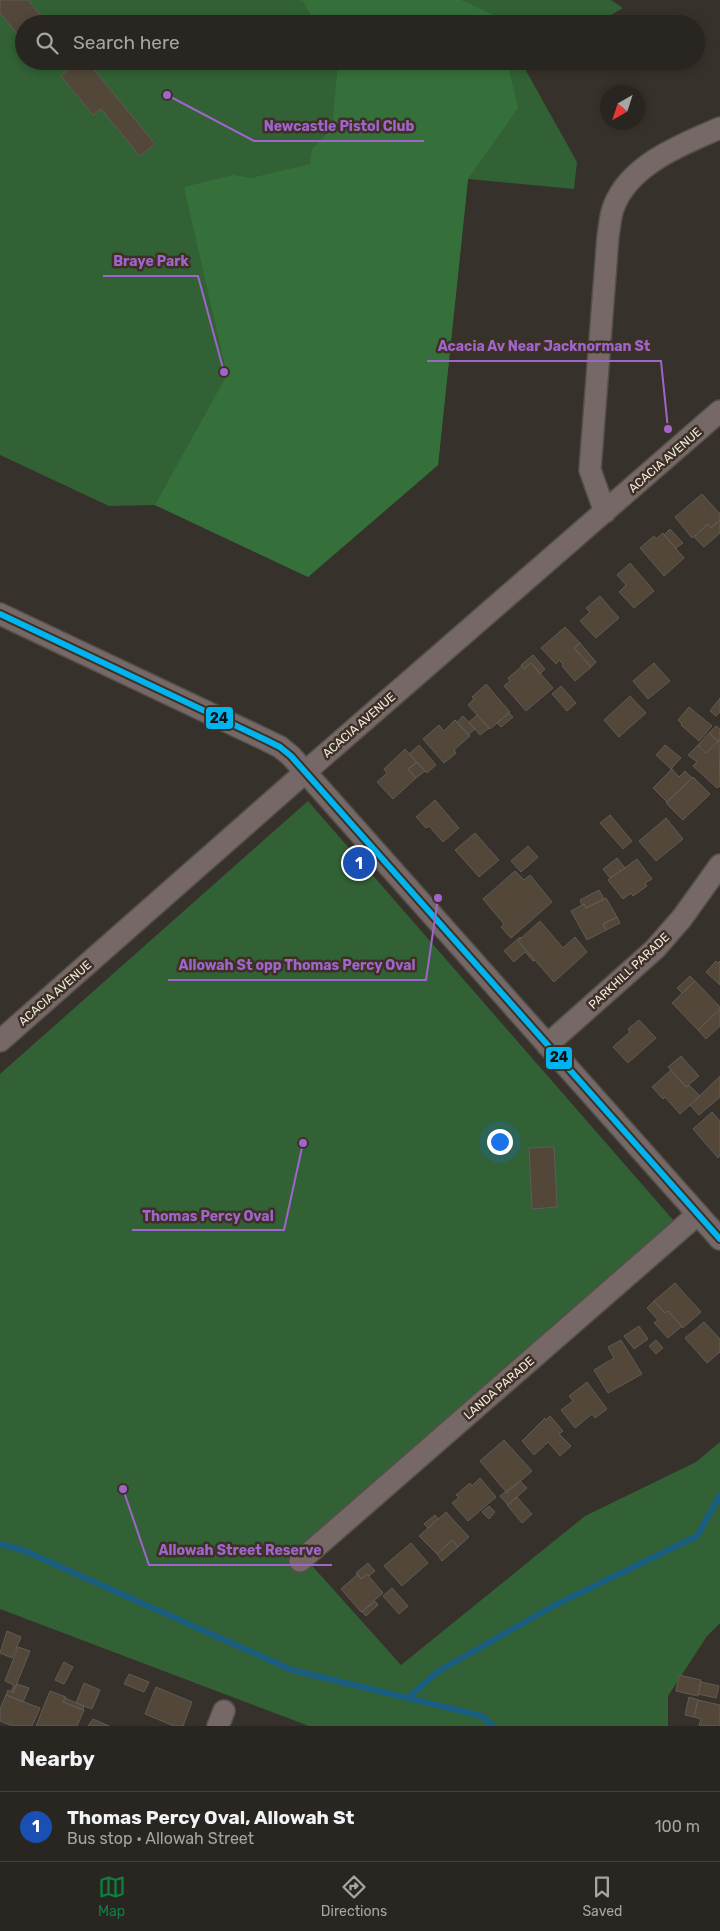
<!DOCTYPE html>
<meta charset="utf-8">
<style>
body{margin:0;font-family:Rubik,sans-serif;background:#35312d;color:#f1f3f6}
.compass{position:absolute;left:600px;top:85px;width:45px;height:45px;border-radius:50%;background:#292520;box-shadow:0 2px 8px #0003;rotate:219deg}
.you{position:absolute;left:499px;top:1141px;width:18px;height:18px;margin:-12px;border:4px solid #fff;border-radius:50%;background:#1a73e8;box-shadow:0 0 0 8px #1a73e833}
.badge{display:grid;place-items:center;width:32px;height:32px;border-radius:50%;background:#0b8043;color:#fff;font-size:16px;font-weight:700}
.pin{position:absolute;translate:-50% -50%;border:2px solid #fff;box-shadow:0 1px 5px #0006}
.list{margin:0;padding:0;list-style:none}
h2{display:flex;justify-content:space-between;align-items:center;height:65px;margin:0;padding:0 20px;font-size:21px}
h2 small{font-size:16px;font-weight:400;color:#a5a5a5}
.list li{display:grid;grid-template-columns:32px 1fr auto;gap:15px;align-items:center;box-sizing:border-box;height:70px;padding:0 20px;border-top:1px solid #45423e}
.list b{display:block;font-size:19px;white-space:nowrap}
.list p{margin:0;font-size:16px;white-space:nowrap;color:#a5a5a5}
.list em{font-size:16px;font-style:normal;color:#a5a5a5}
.icon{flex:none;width:28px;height:28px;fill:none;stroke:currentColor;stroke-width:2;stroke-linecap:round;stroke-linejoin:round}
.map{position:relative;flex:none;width:720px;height:1726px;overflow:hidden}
.search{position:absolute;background:#292520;box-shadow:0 2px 8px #0003;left:15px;right:15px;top:15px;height:55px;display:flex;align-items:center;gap:12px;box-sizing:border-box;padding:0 18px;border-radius:28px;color:#a5a5a5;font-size:19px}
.sheet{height:135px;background:#292520}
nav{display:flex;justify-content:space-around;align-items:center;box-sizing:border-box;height:70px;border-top:1px solid #45423e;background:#292520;font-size:14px;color:#a5a5a5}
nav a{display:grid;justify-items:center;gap:2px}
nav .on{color:#0b8043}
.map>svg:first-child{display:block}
</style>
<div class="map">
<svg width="720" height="1726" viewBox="0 0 720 1726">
<rect width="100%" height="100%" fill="#37312b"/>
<!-- green -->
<path fill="#316135" d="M0,0H611L623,8L596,24H24V61H533L524,67L577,162L574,189L468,179L438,465L308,577L155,505L109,506L0,455Z
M308,801L674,1221L298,1550L401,1665L585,1516L696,1462L720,1442V1623L707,1636L668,1696V1726H309L0,1609V1074Z"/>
<!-- forest -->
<path fill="#35703b" d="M298,0H461L492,14L495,24H316L303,1Z
M338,61H507L518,108L468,179L438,465L308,577L155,505L227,375L184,187L233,175L251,178L310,164L312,149L332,129Z"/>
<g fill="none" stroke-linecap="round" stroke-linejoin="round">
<!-- stream -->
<path stroke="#195e80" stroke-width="6" d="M0,1544L25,1551L292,1670L482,1716L493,1726
M408,1698L437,1672L553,1606L697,1536L720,1495"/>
</g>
<!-- building -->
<path fill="#53473a" stroke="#605b56" d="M0,0H28L48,24H24V42L0,13Z
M78,61H87L155,144L140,156L101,109L93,115L61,76Z
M702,494L720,514V520L711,528L708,524L692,538L675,517Z
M720,520V533L704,547L694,537L708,524L711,528Z
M670,529L683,543L676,548L664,535Z
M663,533L684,558L664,576L640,548L654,536L656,539Z
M630,563L654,591L634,608L619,592L626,585L617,575Z
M600,596L619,618L596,638L580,621L590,612L586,608Z
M565,627L580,643L574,648L591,667L575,681L562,666L563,664L559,660L556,664L541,648Z
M580,643L596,662L591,667L574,648Z
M533,655L545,669L540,674L531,663L524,669L521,665Z
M531,663L553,688L526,711L504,686L510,681L508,678L522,666L524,669Z
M654,663L670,681L648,699L633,681Z
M486,684L510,712L490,729L468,705L474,699L472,697Z
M561,686L576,703L567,711L552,694Z
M630,696L646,713L619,737L604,720Z
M720,698V712L716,716L710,711Z
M689,707L712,726L699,741L681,725L682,724L678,720Z
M509,713L513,717L501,727L497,723Z
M477,715L489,728L480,735L469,722Z
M463,716L475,729L468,735L457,722Z
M455,720L470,736L454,750L456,753L444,763L423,739L439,725L444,731Z
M716,726L720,729V741H718L709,733Z
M709,733L718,741L706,753L698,745Z
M719,740L720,786L717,788L693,766L697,762L688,755L698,745L706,753Z
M419,745L436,765L427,773L409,754Z
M665,745L681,758L671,769L656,755Z
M405,749L417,762L408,769L416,778L393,799L377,782L387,773L384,769Z
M417,762L425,771L416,778L408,769Z
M672,769L679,777L685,771L692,778L667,802L653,788Z
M693,777L710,794L683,820L666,803Z
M435,800L459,828L443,842L429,826L426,828L416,817Z
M610,815L632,841L623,849L600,823Z
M666,818L683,839L656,861L639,841Z
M475,833L499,860L479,877L455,850Z
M528,846L538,857L521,872L511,861Z
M617,858L625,868L610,878L603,869Z
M637,859L652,879L645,883L647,886L633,896L631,893L623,899L608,880Z
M515,871L524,880L530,875L552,902L511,938L501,927L504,924L483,899Z
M599,890L604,899L586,908L584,904L582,905L580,900Z
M606,898L617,917L603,924L606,930L587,940L571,911L584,904L586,908Z
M617,917L620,923L606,930L603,924Z
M540,921L563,948L575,937L587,952L554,982L518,941Z
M520,937L521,938L518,941L535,960L533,961L525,952L514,962L504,951Z
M716,961L718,963L720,961V985L706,972Z
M690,976L695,981L682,993L677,988Z
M695,981L720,1007V1009L698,1030L672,1003Z
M720,1009V1026L706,1039L698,1030Z
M639,1020L656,1038L628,1063L613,1047L630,1032L628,1029Z
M681,1056L699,1076L686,1087L668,1067Z
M671,1070L686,1087L689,1085L700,1096L680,1114L665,1097L663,1099L652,1087Z
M720,1076V1097L699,1115L690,1105Z
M712,1112L720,1121V1156L718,1158L693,1129Z
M554,1147L557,1207L532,1209L529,1148Z
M675,1283L701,1312L683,1328L668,1311L665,1313L654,1301Z
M654,1301L665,1313L668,1311L682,1326L668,1338L654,1323L658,1320L647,1308Z
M704,1322L720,1339V1352L707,1363L685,1338Z
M639,1326L648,1339L634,1349L624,1336Z
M621,1340L642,1374L608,1393L594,1370L614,1358L608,1347Z
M656,1340L663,1348L656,1354L649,1346Z
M587,1382L607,1409L595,1418L592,1414L575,1428L561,1410L573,1401L569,1396Z
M550,1416L563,1431L559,1434L571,1446L560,1456L548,1442L534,1455L522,1441L545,1418L546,1420Z
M504,1440L532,1471L507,1493L480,1461Z
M480,1478L496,1497L468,1521L452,1503L459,1497L456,1495L470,1483L472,1486Z
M520,1481L527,1488L508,1505L500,1496Z
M517,1497L532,1514L522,1523L507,1505Z
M489,1506L495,1512L489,1519L482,1512Z
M446,1512L469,1537L458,1547L452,1540L437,1554L419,1536Z
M435,1515L438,1519L428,1528L424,1524Z
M452,1540L458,1547L442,1561L437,1554Z
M411,1543L428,1563L402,1586L384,1566Z
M368,1563L375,1571L369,1576L367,1574L361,1579L356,1573Z
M358,1574L361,1579L367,1574L383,1593L361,1612L341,1589Z
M392,1588L408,1606L399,1614L383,1596Z
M375,1601L378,1605L366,1616L362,1612Z
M7,1631L21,1637L12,1658L0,1653Z
M18,1647L30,1651L13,1693L11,1691L14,1685L5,1681Z
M64,1662L73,1667L64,1684L55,1680Z
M129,1674L149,1682L144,1692L124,1684Z
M679,1675L701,1680L698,1696L676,1691Z
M701,1682L719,1686L716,1698L698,1694Z
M84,1683L100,1690L92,1709L76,1703Z
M17,1684L29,1688L23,1702L6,1695L8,1690L13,1693Z
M156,1687L192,1702L183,1726H174L145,1714Z
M50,1691L66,1697L63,1702L84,1710L77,1726H36Z
M6,1695L40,1708L32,1726H12L0,1721V1709Z
M689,1697L698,1700L694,1717L685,1715Z
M65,1698L84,1706L83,1710L63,1702Z
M698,1700L720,1705V1726H699L701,1719L694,1717Z
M93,1719L109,1726H88Z"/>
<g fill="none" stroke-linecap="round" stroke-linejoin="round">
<defs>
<path id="minor" d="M605,512L590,470L608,236C610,226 610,215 614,206C630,164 683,144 720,128
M0,614L266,740L280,747L291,756L720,1239
M0,1041L319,760L720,411
M547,1045L655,949L682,918L720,865
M300,1561L698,1214
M218,1726L224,1711"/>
</defs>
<!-- minor casing -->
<use href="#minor" stroke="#544f49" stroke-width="24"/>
<!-- minor -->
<use href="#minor" stroke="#756866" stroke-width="21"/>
<defs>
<path id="bus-1" d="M0,614L266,740L280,747L291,756L720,1239"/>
</defs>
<!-- bus-1 casing -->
<use href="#bus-1" stroke="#3d3125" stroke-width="10"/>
<!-- bus-1 -->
<use href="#bus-1" stroke="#00b5ef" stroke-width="6"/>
</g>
<g text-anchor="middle" stroke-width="5" stroke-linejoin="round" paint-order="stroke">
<!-- street labels -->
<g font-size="12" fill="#f2eae3" stroke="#3d3125">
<text transform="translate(665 460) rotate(-41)" y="4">ACACIA AVENUE</text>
<text transform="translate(359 725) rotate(-41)" y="4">ACACIA AVENUE</text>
<text transform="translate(629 971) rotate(-43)" y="4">PARKHILL PARADE</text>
<text transform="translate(55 993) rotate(-41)" y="4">ACACIA AVENUE</text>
<text transform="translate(499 1388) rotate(-41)" y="4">LANDA PARADE</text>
</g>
</g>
<!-- callouts -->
<path fill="none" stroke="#9f65ca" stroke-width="2" d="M167 95L254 141H424M224 372L198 276H103M668 429L661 361H427M438 898L426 980H168M303 1143L284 1230H132M123 1489L149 1565H332"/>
<g fill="#9f65ca" stroke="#3d3125" stroke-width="2">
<circle cx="167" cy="95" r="5"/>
<circle cx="224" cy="372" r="5"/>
<circle cx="668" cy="429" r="5"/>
<circle cx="438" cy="898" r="5"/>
<circle cx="303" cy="1143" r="5"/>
<circle cx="123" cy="1489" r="5"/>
</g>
<g font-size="14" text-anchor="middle" font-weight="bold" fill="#9f65ca" stroke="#3d3125" stroke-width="5" stroke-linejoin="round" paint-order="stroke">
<text x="339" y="131">Newcastle Pistol Club</text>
<text x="151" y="266">Braye Park</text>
<text x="544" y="351">Acacia Av Near Jacknorman St</text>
<text x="297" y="970">Allowah St opp Thomas Percy Oval</text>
<text x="208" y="1221">Thomas Percy Oval</text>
<text x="240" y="1555">Allowah Street Reserve</text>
</g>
<g stroke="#3d3125" stroke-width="2">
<rect x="205" y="706" width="29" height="24" rx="5" fill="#00b5ef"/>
<rect x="545" y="1046" width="28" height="24" rx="5" fill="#00b5ef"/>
</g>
<g font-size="14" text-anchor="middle" font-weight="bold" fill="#111">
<text x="219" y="723">24</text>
<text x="559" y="1062">24</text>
</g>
</svg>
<svg class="compass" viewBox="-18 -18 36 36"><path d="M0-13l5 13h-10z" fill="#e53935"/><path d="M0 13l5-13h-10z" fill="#a5a5a5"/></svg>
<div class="you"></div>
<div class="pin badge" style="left:359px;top:863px;background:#1a4fb4">1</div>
<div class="search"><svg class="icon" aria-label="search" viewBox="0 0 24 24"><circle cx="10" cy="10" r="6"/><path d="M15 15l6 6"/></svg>Search here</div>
</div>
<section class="sheet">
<h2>Nearby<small></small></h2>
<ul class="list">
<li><span class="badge" style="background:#1a4fb4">1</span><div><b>Thomas Percy Oval, Allowah St</b><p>Bus stop · Allowah Street</p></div><em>100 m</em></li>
</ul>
</section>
<nav>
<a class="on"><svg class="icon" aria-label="map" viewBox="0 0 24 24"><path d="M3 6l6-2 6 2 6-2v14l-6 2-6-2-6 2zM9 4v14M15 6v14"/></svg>Map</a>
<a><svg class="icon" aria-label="directions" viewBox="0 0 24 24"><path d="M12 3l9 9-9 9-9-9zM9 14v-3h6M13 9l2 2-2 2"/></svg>Directions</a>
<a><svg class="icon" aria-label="saved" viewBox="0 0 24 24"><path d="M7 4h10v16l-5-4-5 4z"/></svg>Saved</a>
</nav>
